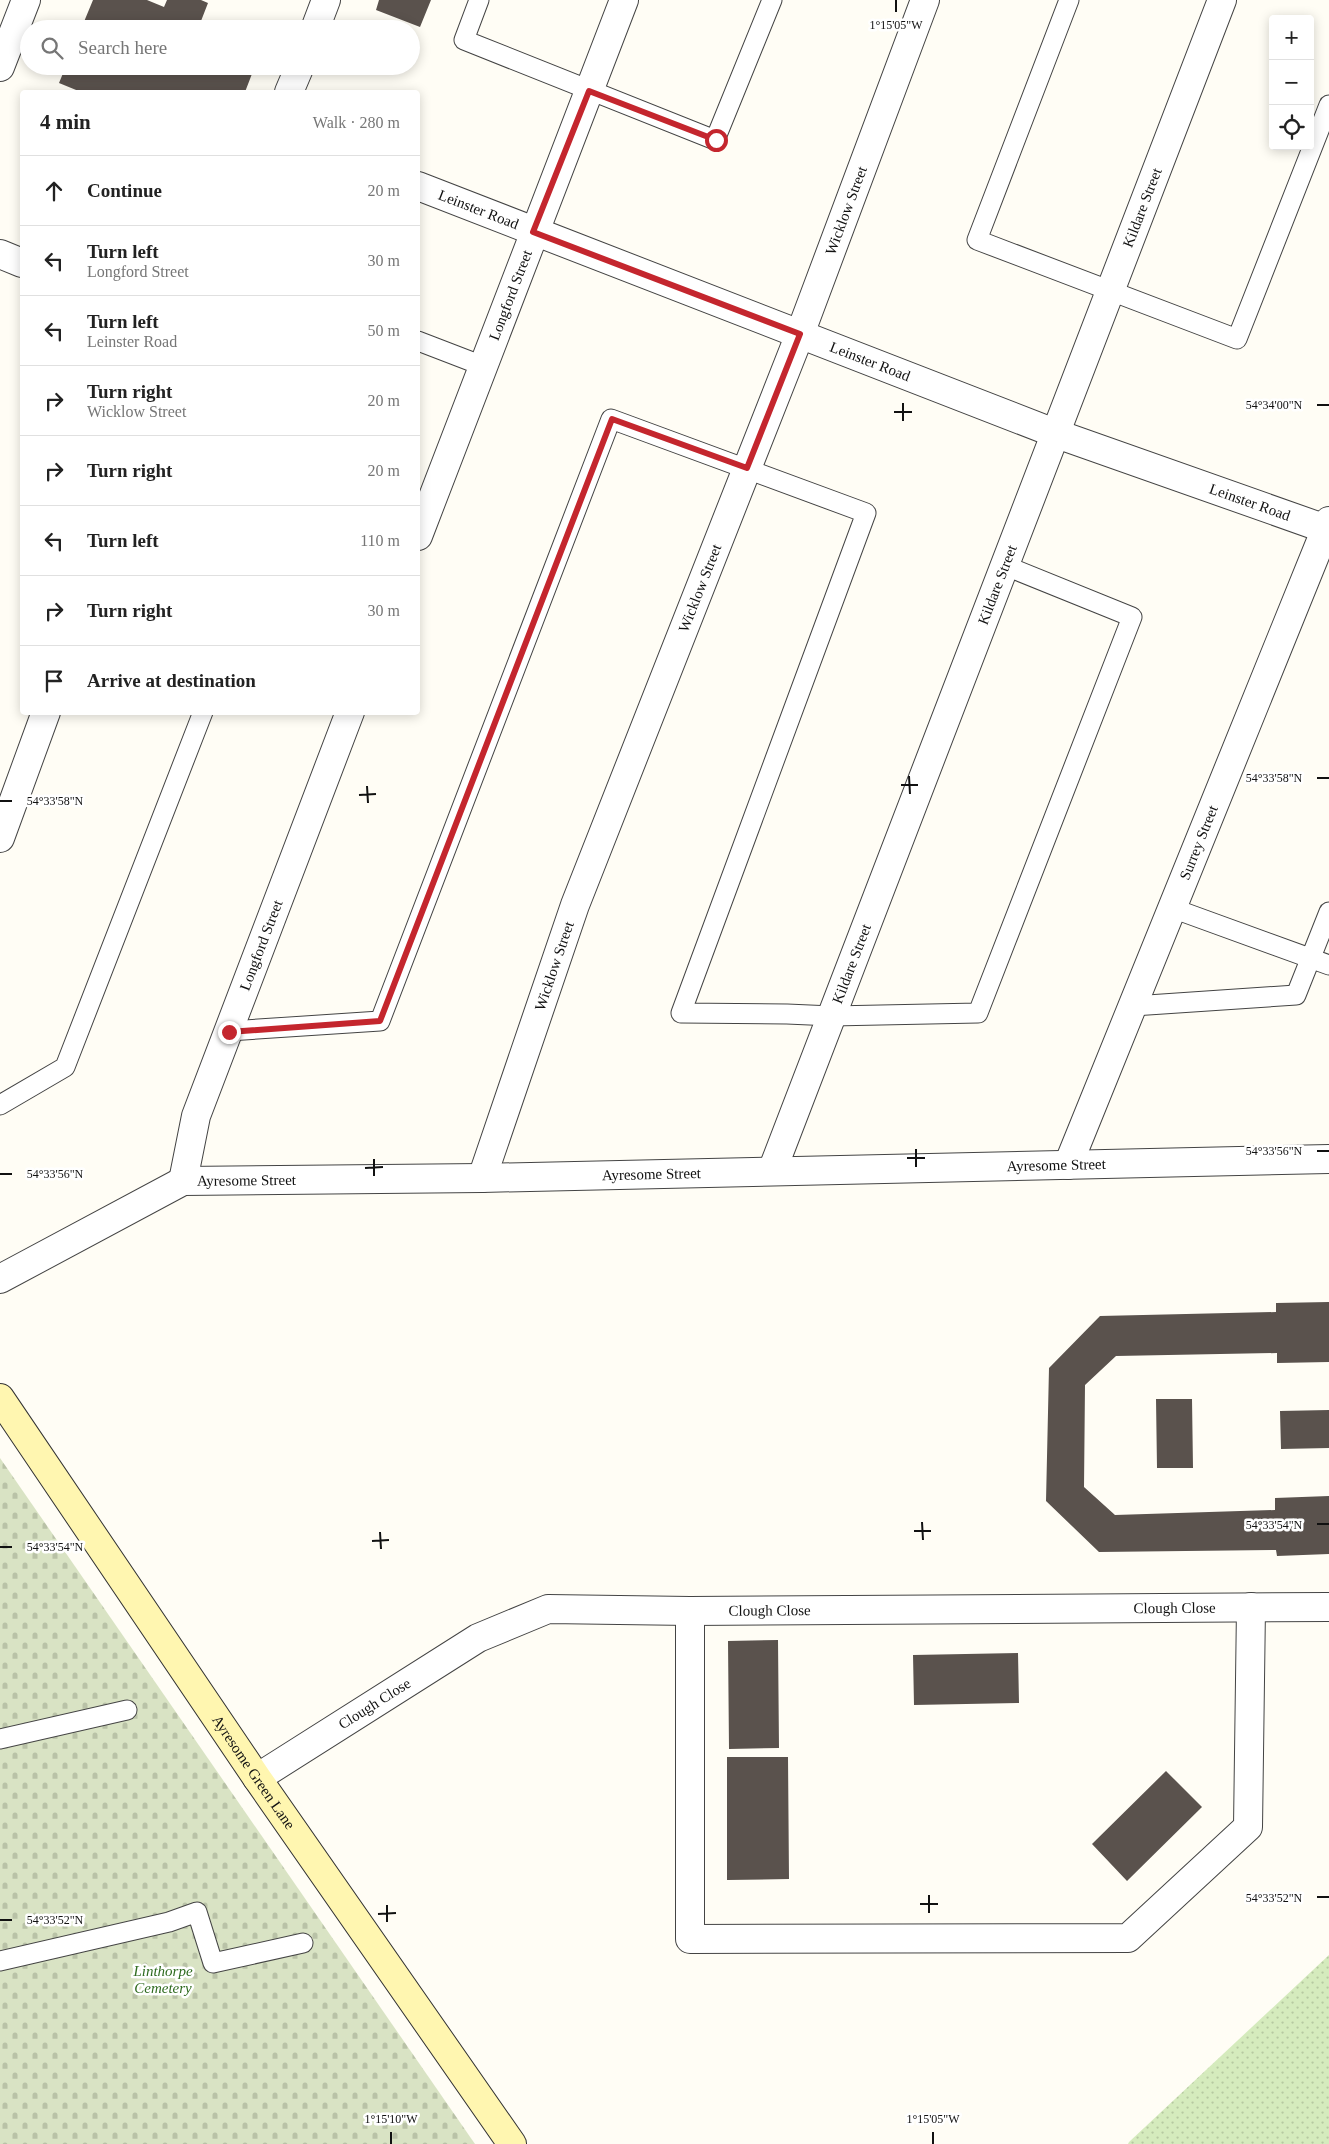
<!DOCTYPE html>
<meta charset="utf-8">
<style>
body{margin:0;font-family:"Times New Roman",serif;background:#f2f2f2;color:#222}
.controls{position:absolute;right:15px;top:15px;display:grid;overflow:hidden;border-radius:5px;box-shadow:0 2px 12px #0003}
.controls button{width:45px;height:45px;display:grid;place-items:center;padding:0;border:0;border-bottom:1px solid #e0e0e0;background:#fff;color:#222;font:25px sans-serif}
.stop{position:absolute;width:15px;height:15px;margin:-11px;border:4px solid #c4262e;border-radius:50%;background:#fff}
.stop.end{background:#c4262e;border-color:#fff;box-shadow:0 1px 5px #0008}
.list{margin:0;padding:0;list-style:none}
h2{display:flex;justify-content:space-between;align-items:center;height:65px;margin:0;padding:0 20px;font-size:21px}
h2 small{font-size:16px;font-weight:400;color:#767676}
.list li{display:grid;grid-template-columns:32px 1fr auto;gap:15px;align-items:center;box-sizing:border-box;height:70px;padding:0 20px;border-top:1px solid #e0e0e0}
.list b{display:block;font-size:19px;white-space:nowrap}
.list p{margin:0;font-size:16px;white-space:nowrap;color:#767676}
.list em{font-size:16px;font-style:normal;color:#767676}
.icon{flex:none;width:28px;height:28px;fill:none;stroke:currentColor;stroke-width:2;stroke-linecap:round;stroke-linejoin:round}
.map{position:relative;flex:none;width:1329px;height:2144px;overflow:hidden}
.search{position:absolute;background:#fff;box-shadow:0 2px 12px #0003;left:20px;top:20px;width:400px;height:55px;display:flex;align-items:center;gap:12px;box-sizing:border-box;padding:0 18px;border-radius:28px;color:#767676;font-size:19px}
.panel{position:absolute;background:#fff;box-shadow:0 2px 12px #0003;left:20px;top:90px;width:400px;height:625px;border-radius:5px}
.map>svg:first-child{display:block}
</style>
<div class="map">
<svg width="1329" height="2144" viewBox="0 0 1329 2144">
<defs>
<pattern id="grass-dots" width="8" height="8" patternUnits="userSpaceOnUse" patternTransform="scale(1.25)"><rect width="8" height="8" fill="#d5ebbd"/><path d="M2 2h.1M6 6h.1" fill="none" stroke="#b6c8a1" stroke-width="1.8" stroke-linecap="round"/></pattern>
<pattern id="cemetery-stones" width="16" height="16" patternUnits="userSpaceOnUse" patternTransform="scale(1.25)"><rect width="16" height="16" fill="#d9e3c4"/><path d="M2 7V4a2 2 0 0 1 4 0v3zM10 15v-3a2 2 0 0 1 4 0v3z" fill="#b9c2a7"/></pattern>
</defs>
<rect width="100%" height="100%" fill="#fffdf5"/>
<!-- grass -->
<path fill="url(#grass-dots)" d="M1329,1955V2144H1128L1129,2142Z"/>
<!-- cemetery -->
<path fill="url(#cemetery-stones)" d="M0,1458L475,2144H0Z"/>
<!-- building -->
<path fill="#5a524d" d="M93,0H147L164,7L167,0H201L208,3L201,21L222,29H81Z
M379,0H431L420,27L376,10Z
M66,66H255L245,92H81L59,83Z
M1329,1302V1362L1277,1363V1353L1116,1356L1085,1385L1084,1487L1115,1515L1275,1510V1498L1329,1496V1554L1277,1556L1276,1550L1099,1552L1046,1501L1049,1368L1100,1316L1276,1312V1303Z
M1156,1399H1192L1193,1468H1157Z
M1329,1410V1448L1281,1449L1280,1411Z
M778,1640L779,1748L729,1749L728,1641Z
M1018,1653L1019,1703L914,1705L913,1655Z
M727,1757H788L789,1879L727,1880Z
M1166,1771L1202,1807L1127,1881L1092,1844Z"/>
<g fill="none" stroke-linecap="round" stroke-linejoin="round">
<defs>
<path id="lane" d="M479,0L464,40L715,140L772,0
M1069,0L977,240L1237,339L1329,105
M418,341L483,366
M1172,908L1329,965
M1133,1006L1296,995L1329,912
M229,1031L380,1021L611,419L866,513L681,1013L787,1014L832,1016L978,1013L1132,617L1006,566
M0,1105L65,1067L203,712
M0,1739L127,1710
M0,1961L169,1922L197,1912L213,1963L303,1943"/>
<g id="street">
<path d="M315,29L326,0"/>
<path d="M0,67L26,0"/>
<path d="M289,92L300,66"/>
<path id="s1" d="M418,186L1057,434L1326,529"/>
<path d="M0,254L22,263"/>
<path id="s2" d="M418,536L624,0"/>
<path d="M0,838L46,712"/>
<path id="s3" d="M1068,1165L1329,521"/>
<path id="s4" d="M772,1171L1222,0"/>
<path id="s5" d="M482,1178L575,905L800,334L925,0"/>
<path id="s6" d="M183,1181L196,1116L350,712"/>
<path id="s7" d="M0,1279L183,1181L482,1178L1329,1159"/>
<path d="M690,1611V1939L1128,1938L1248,1827L1251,1607"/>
<path id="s8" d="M257,1778L478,1638L548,1609L690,1611L1329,1607"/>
</g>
<g id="secondary">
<path id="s9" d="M0,1398L257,1778L512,2144"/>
</g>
</defs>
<!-- lane casing -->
<use href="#lane" stroke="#444" stroke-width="21"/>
<!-- street casing -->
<use href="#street" stroke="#444" stroke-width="30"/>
<!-- secondary casing -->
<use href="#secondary" stroke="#333" stroke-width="30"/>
<!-- lane -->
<use href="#lane" stroke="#fff" stroke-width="19"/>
<!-- street -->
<use href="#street" stroke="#fff" stroke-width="28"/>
<!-- secondary -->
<use href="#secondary" stroke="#fff6b0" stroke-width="28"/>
</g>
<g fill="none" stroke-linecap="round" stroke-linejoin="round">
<!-- route -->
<path stroke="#c4262e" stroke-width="6" d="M229,1032L380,1021L612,419L747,468L800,334L533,232L589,91L716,140"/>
</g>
<!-- ticks -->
<path fill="none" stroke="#111" stroke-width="2" d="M896,0V12M903,403V421M1317,405H1329M894,412H912M909,776L910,794M1317,778H1329M901,785H918M367,786L368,803M359,795L376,794M0,801H12M916,1149V1167M1317,1151H1329M907,1158H925M374,1159V1176M365,1168L383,1167M0,1174H12M922,1522L923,1540M1317,1524H1329M914,1531H931M380,1532L381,1549M372,1541L389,1540M0,1547H12M929,1895V1913M1317,1897H1329M920,1904H938M387,1905V1922M378,1914L396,1913M0,1920H12M391,2132V2144M933,2132V2144"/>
<g text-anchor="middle" stroke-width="5" stroke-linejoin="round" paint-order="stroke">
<!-- street labels -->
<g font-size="15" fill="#111" stroke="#fff">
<text dy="5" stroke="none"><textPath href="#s4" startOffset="1032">Kildare Street</textPath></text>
<text dy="5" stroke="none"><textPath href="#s1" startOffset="65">Leinster Road</textPath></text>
<text dy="5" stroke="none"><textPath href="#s5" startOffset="1034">Wicklow Street</textPath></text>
<text dy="5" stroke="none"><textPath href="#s2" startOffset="258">Longford Street</textPath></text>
<text dy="5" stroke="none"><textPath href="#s1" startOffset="485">Leinster Road</textPath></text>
<text dy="5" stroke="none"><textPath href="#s1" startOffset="890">Leinster Road</textPath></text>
<text dy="5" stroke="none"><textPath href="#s4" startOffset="628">Kildare Street</textPath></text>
<text dy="5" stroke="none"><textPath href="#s5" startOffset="629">Wicklow Street</textPath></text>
<text dy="5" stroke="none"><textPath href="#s3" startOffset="348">Surrey Street</textPath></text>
<text dy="5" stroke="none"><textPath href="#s6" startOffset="249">Longford Street</textPath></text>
<text dy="5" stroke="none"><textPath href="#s4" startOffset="222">Kildare Street</textPath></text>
<text dy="5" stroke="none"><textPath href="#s5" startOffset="224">Wicklow Street</textPath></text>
<text dy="5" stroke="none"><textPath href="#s7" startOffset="1081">Ayresome Street</textPath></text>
<text dy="5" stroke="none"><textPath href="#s7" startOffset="676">Ayresome Street</textPath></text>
<text dy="5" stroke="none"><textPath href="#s7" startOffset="271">Ayresome Street</textPath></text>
<text dy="5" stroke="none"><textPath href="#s8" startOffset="964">Clough Close</textPath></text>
<text dy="5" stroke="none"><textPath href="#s8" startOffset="559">Clough Close</textPath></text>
<text dy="5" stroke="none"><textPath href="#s8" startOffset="139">Clough Close</textPath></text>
<text dy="5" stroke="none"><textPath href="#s9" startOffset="452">Ayresome Green Lane</textPath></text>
</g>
<!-- park labels -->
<g font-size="15" font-style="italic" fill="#2f6b1f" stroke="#fff">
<text x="163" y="1976">Linthorpe<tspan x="163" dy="17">Cemetery</tspan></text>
</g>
</g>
<g font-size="12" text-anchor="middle" fill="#111" stroke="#fff" stroke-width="5" stroke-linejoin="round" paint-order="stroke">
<text x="896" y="29">1°15'05"W</text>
<text x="1274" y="409">54°34'00"N</text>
<text x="1274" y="782">54°33'58"N</text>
<text x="55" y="805">54°33'58"N</text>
<text x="1274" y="1155">54°33'56"N</text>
<text x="55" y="1178">54°33'56"N</text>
<text x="1274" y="1529">54°33'54"N</text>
<text x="55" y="1551">54°33'54"N</text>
<text x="1274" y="1902">54°33'52"N</text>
<text x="55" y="1924">54°33'52"N</text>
<text x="391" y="2123">1°15'10"W</text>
<text x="933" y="2123">1°15'05"W</text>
</g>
</svg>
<div class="controls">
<button>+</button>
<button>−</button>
<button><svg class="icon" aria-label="locate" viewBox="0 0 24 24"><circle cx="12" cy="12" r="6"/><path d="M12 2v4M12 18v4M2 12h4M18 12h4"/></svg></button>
</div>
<div class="stop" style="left:716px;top:140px"></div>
<div class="stop end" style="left:229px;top:1032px"></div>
<div class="search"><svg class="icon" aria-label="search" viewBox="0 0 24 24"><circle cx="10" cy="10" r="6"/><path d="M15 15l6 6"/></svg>Search here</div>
<section class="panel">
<h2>4 min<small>Walk · 280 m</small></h2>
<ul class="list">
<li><svg class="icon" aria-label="ahead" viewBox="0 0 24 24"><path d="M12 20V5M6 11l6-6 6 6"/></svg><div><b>Continue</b></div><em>20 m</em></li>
<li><svg class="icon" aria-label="left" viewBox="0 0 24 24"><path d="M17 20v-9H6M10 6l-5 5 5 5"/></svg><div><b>Turn left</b><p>Longford Street</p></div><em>30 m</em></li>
<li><svg class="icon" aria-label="left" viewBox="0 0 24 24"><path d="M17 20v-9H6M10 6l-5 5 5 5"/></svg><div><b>Turn left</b><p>Leinster Road</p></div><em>50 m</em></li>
<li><svg class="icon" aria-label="right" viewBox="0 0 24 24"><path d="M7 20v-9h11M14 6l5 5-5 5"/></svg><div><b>Turn right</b><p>Wicklow Street</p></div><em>20 m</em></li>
<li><svg class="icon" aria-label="right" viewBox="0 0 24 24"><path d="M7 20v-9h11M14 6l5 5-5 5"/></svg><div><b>Turn right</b></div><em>20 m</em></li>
<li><svg class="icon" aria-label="left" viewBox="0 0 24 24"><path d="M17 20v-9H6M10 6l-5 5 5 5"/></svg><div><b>Turn left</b></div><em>110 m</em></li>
<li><svg class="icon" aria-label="right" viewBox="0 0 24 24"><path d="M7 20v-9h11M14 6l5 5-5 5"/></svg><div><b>Turn right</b></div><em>30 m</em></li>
<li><svg class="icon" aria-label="arrive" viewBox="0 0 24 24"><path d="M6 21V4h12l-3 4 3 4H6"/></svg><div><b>Arrive at destination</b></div></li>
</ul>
</section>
</div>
